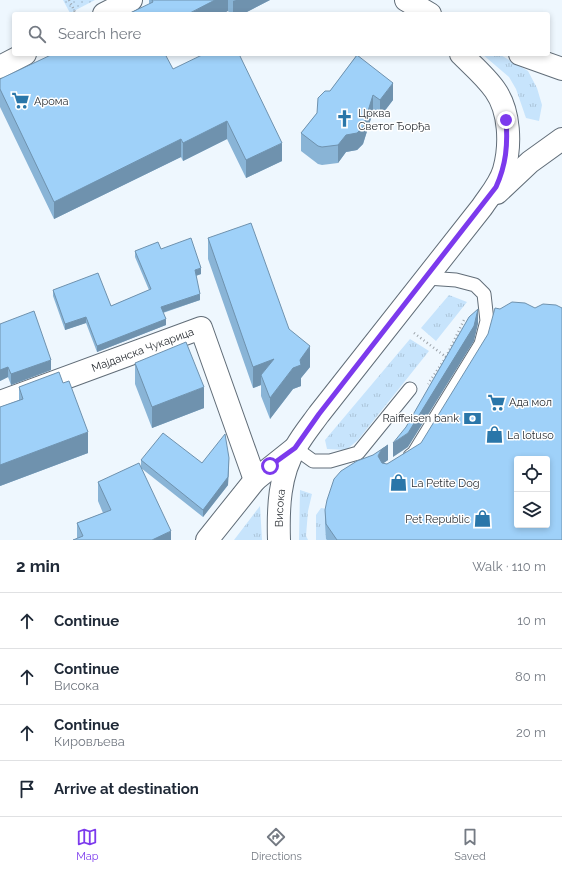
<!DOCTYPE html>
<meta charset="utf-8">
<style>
body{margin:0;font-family:Raleway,sans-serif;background:#f6f6f7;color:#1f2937}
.controls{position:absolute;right:12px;bottom:12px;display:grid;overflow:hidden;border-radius:4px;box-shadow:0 2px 6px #0003}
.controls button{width:36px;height:36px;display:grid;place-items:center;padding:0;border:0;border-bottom:1px solid #e0e1e3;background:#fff;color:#1f2937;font:20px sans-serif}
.stop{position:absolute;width:12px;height:12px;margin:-9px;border:3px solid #7c3aed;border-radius:50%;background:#fff}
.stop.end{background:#7c3aed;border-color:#fff;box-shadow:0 1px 4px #0008}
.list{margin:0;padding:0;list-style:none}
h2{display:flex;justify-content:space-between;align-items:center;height:52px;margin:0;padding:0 16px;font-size:17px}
h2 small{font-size:13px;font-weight:400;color:#747a83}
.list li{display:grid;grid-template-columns:26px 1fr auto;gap:12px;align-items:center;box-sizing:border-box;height:56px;padding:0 16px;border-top:1px solid #e0e1e3}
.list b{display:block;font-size:15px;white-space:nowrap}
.list p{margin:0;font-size:13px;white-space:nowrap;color:#747a83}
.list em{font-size:13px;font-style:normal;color:#747a83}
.icon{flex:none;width:22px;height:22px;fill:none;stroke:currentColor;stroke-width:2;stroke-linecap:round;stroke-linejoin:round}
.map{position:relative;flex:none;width:562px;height:540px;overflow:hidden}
.search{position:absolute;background:#fff;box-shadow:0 2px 6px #0003;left:12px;right:12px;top:12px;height:44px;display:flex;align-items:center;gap:10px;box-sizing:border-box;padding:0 14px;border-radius:4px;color:#747a83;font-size:15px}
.sheet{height:276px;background:#fff}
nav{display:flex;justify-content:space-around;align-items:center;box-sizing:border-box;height:56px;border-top:1px solid #e0e1e3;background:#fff;font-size:11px;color:#747a83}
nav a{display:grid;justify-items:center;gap:2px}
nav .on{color:#7c3aed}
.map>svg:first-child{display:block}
</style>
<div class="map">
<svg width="562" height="540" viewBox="0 0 562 540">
<defs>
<pattern id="grass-tufts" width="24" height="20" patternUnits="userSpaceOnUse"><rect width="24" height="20" fill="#c7e4fc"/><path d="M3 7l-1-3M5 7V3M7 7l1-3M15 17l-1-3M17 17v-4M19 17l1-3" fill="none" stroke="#abc4d9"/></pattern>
<pattern id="park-dots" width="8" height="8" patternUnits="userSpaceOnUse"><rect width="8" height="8" fill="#c7e4fc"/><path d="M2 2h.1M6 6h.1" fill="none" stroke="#abc4d9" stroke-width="1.8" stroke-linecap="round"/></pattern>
</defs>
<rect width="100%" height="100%" fill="#eef7fe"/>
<!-- grass -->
<path fill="url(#grass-tufts)" d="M482,54H499L528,71L537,88L542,105L539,121L526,118L516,89L509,77Z
M449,295L467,302L436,341L421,328Z
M410,339L429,351L358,440L346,450L327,449L325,440Z
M300,490L312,494L308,511L306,536L308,540H299Z
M260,506L262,540H234Z
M321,508L328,509L327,540H316V515Z"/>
<!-- park -->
<path fill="url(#park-dots)" d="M63,0H95L70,13Z"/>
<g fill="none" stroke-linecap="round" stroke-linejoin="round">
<defs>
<path id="lane" d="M295,448L313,461H330L358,453L410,389
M410,456L414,453L481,344L487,321L484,294L475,285L456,280L427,278"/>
<g id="street">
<path d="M104,14L131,0"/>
<path d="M0,67L25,54"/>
<path id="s1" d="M0,402L201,328L255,480"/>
</g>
<g id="secondary">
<path d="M406,0L430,14"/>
<path d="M520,54L562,69"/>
<path d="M497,193L530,162L562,139"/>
<path d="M207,540L255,480L295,448"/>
<path id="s2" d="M279,540C278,509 279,474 296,447C302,436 311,425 319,414L482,207C490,195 500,184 504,170C511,145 510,111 495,90C486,77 472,65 461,54"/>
</g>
</defs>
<!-- lane casing -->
<use href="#lane" stroke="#616d78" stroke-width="15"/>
<!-- street casing -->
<use href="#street" stroke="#616d78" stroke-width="24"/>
<!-- secondary casing -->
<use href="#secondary" stroke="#616d78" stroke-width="24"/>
<!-- path -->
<path stroke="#9ca3aa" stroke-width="2.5" stroke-dasharray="1 3" stroke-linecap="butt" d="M69,0L76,14
M414,333L446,357L428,384
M446,357L465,318"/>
<!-- lane -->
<use href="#lane" stroke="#fff" stroke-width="13"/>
<!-- street -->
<use href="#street" stroke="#fff" stroke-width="22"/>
<!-- secondary -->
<use href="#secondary" stroke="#fff" stroke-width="22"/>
</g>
<!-- wall -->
<path fill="#89b4d6" d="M149,0H270L243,14H230L228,11L149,4Z
M357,55L393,100L380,117L373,112L363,144L357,150L346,152L338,163L322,165L318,164L301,151V133L317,113L330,91Z
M173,69L282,161L246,178L227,139L183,161L181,157L54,219L0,107V79Z
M208,238L289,329L310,367L301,378V386L293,389L270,419L261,396V385L253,388L208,259Z
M161,249L201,274L196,276L200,300L163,313L166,325L97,352L86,323L65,330L53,296V290L111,306L149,290L135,257V251Z
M0,324L51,370L11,385L8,377L0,381Z
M135,363L204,408L152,428L135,384Z
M63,383L88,453L0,486V407L19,400V387Z
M373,455L388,460L383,463L562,540H327L326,539L325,524V510Z
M141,460L202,463L229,466L228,485L203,517L141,468L171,540L77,538V523L103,513L98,501V482L141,467Z"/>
<!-- shaded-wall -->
<path fill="#6f92ae" d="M215,0H228V11L223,14H188Z
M236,0H270L243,14H233V1Z
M393,83V100L380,117V100Z
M373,95V112L363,144L357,150L346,152L338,163V145L346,135Z
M227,121V139L183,161V143Z
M181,139V157L54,219V202Z
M282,143V161L246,178V160Z
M201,268V274L195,276V270Z
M200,294V300L161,313V307Z
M478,309V324L474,341L408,447L393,457V443L408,433Z
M86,317V323L65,330V324Z
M166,319V325L97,352V346Z
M310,346V367L301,378V386L293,389L270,419V398Z
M274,359L261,375V385L253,388V367Z
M51,360V370L11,385V374Z
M8,367V377L0,381V370Z
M204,387V408L152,428V407Z
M88,432V453L0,486V465Z
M388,445V460L381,465L378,456L381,450Z
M229,458L228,485L203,517V510Z
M171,531V540H152Z"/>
<!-- building -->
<path fill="#9fd1f9" stroke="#6f92ae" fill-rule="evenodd" d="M152,0H215L188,14H128L153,2Z
M53,54H165L173,69L204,54H239L282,143L246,160L227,121L183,143L181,139L54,202L0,89V79Z
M357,55L393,83L380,100L373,95L363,127L357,133L346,135L338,145L322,147L318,146L301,133L317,113L318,98L325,91H330Z
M251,223L289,329L310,346L300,360L301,365L293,368L270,398L261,375L274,359L253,367L208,238Z
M191,238L201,268L195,270L200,294L161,307L166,319L97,346L86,317L65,324L53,290L98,273L111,306L151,289L135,251L158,242L161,249Z
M512,302L525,303L535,308L543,304L556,305L562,308V540H337L326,524L325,510L327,500L334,479L341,471L357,461L373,455L388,445L381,450L378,456L382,463L387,464L421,443L488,334L495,308L500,309ZM517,459H547V525H517Z
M478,309L474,326L408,433L393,443L406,427L469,317Z
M34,311L51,360L11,374L8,367L0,370V324Z
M186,342L204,387L152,407L135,363Z
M59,372L63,383L69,381L88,432L0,465V407L23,399L19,387Z
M163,433L202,463L225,434L229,458L228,477L203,510L141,460Z
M139,463L171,531L152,540H73L83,536L77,523L111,510L98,482Z"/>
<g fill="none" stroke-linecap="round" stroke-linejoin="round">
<!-- route -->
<path stroke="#7c3aed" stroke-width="5" d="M270,466L295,448L319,414L496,187C506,165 508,145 506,120"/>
</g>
<!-- icons -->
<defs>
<symbol id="supermarket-bare" viewBox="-9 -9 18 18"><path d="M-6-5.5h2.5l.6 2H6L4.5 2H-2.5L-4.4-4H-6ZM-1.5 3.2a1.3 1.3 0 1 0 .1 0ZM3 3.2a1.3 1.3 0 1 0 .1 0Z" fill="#2a76a9" stroke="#fff" stroke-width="2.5" paint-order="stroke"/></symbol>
<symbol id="church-bare" viewBox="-9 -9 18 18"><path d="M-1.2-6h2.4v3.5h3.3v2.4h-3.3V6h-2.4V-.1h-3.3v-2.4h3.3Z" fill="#2a76a9" stroke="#fff" stroke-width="2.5" paint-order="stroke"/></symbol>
<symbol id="bank-bare" viewBox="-9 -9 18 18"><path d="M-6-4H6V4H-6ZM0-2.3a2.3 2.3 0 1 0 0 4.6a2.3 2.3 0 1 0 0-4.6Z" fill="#2a76a9" stroke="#fff" stroke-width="2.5" paint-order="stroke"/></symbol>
<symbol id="shop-bare" viewBox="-9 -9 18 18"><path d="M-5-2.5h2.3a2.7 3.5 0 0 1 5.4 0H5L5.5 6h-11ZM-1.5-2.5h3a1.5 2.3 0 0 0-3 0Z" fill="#2a76a9" stroke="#fff" stroke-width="2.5" paint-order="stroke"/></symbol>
</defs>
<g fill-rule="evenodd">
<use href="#supermarket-bare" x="8" y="88" width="25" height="25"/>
<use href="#church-bare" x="332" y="106" width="25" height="25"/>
<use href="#supermarket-bare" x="484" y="390" width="25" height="25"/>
<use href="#bank-bare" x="460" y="406" width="25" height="25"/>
<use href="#shop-bare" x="482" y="422" width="25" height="25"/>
<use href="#shop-bare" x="386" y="470" width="25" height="25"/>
<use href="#shop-bare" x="470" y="506" width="25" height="25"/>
</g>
<g text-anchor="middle" stroke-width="3" stroke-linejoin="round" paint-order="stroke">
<!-- poi labels -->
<g font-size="11" fill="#2c3136" stroke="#fff" text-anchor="start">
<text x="34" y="105">Арома</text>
<text x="358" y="117">Црква<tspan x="358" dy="13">Светог Ђорђа</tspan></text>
<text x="509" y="406">Ада мол</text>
<text x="459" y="422" text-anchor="end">Raiffeisen bank</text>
<text x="507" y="439">La lotuso</text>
<text x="411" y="487">La Petite Dog</text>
<text x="470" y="523" text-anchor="end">Pet Republic</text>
</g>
<!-- street labels -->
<g font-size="11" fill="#2c3136" stroke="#fff">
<text dy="4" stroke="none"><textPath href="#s1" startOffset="152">Мајданска Чукарица</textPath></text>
<text dy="4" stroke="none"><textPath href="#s2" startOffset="32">Висока</textPath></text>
</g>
</g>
</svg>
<div class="controls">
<button><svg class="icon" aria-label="locate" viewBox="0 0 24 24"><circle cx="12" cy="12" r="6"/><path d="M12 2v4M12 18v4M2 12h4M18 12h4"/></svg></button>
<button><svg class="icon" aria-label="layers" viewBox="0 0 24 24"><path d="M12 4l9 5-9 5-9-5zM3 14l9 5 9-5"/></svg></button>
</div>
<div class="stop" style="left:270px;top:466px"></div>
<div class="stop end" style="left:506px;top:120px"></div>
<div class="search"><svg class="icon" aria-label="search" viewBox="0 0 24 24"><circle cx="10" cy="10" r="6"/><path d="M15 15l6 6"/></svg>Search here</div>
</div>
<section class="sheet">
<h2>2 min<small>Walk · 110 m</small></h2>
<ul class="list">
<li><svg class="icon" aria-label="ahead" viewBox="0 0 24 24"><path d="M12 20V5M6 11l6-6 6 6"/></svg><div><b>Continue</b></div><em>10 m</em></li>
<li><svg class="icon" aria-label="ahead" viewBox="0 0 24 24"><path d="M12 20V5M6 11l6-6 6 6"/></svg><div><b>Continue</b><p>Висока</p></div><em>80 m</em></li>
<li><svg class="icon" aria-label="ahead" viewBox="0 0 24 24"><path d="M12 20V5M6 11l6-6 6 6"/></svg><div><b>Continue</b><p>Кировљева</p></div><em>20 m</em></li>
<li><svg class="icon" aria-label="arrive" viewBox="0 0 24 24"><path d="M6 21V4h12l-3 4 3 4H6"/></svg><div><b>Arrive at destination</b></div></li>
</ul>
</section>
<nav>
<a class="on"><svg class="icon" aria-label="map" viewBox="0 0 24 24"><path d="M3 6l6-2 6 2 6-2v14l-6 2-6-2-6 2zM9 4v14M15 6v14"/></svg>Map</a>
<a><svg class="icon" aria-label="directions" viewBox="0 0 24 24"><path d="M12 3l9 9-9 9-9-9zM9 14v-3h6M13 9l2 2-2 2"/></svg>Directions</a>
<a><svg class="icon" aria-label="saved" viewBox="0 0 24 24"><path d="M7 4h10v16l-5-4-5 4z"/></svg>Saved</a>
</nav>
